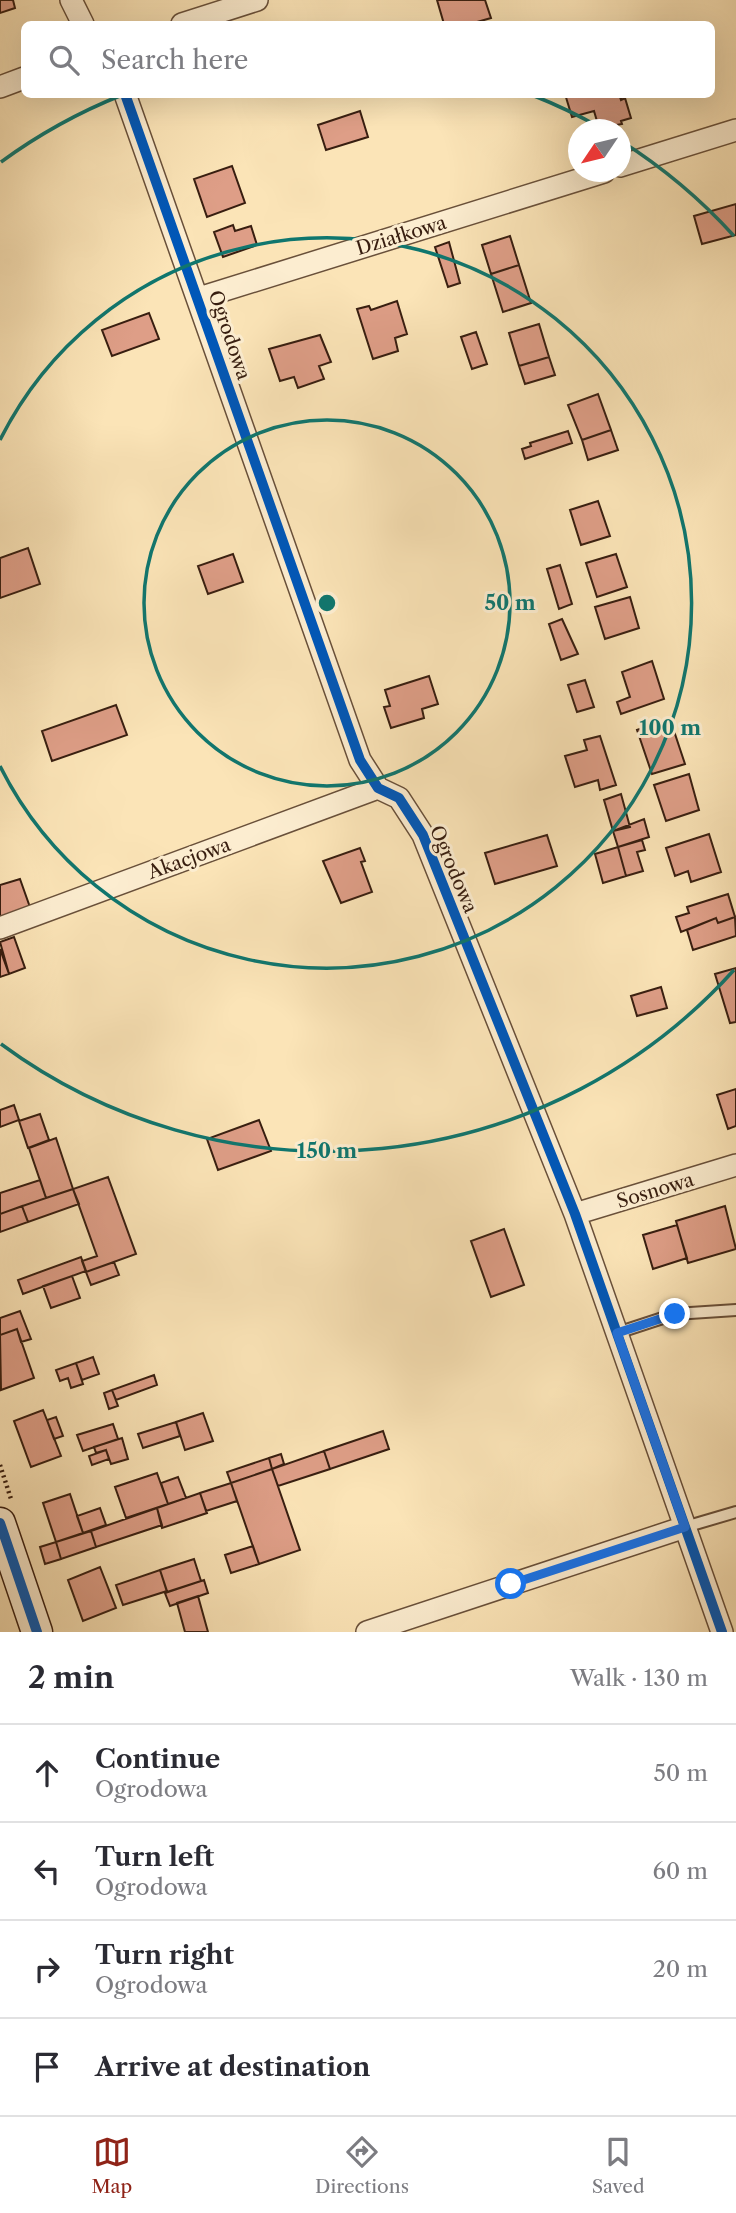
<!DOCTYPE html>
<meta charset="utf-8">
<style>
body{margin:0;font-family:"Libre Caslon Text",serif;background:#f2f2f3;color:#2b2b33}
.compass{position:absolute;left:568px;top:119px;width:63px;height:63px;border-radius:50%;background:#fff;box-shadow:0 7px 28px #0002;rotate:235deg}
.stop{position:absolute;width:21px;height:21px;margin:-16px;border:5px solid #1a73e8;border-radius:50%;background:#fff}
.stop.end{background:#1a73e8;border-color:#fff;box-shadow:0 2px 7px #0008}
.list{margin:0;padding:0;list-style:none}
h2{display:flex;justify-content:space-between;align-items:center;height:91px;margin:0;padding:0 28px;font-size:30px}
h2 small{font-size:23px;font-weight:400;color:#7c7c81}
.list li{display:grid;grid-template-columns:46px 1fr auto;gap:21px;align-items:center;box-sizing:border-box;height:98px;padding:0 28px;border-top:2px solid #e1e1e2}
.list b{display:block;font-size:26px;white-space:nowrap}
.list p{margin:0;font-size:23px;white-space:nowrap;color:#7c7c81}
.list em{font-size:23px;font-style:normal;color:#7c7c81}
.icon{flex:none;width:38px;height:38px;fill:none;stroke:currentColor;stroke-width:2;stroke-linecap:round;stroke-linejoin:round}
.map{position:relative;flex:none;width:736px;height:1632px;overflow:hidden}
.search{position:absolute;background:#fff;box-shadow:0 7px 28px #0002;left:21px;right:21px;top:21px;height:77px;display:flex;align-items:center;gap:18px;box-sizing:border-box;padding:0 24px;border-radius:10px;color:#7c7c81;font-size:26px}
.sheet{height:483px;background:#fff}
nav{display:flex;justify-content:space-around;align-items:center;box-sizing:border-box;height:98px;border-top:2px solid #e1e1e2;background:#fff;font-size:19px;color:#7c7c81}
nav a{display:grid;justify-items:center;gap:4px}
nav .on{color:#8f2418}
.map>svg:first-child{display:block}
</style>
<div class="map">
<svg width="736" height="1632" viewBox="0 0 736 1632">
<rect width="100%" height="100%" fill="#fbe4b7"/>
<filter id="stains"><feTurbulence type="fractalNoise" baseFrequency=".00286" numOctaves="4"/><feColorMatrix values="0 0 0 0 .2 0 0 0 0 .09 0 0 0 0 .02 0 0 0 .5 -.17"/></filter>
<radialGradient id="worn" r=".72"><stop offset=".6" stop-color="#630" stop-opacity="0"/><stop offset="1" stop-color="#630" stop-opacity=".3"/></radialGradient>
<!-- building -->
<path fill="#de9e87" stroke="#381e10" stroke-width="2" d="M0,0H13L15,8L0,13Z
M437,0H485L491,18L470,24H444Z
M565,94H619L621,100L625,98L631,118L621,121L622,124L599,128L594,111L572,117Z
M360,111L368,137L326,150L318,125Z
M232,166L245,203L207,217L194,179Z
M736,204V235L702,244L694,216Z
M233,225L235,231L251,226L257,245L223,257L214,232Z
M510,236L519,265L491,274L482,245Z
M449,242L460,283L448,287L435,247Z
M519,265L531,303L503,312L491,274Z
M397,301L407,334L395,338L398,351L373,359L357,309L369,306L371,310Z
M149,313L159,339L112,356L102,330Z
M539,324L549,357L519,366L509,333Z
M476,332L487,364L472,369L461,337Z
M320,335L331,362L319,366L324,379L298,388L294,377L280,381L269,349Z
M549,357L555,375L525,384L519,366Z
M598,394L611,430L582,440L568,405Z
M611,430L618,450L588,460L582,440Z
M568,431L572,443L525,459L522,449L531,446L530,443Z
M598,501L610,536L581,545L570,510Z
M28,548L40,584L0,598V558Z
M233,554L243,582L208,594L198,566Z
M616,554L627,587L597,597L586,563Z
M560,565L572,604L559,609L547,569Z
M630,597L639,628L605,639L595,607Z
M562,619L578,654L561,660L549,624Z
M652,661L664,699L621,714L617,702L630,697L622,672Z
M429,676L438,704L422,709L424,718L391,728L384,707L390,706L385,690Z
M585,680L594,707L577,712L568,685Z
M116,705L127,735L52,761L42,731Z
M670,719L685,764L652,774L637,730Z
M600,736L616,785L600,790L598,780L575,787L565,756L587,750L584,740Z
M689,774L699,810L666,821L654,785Z
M621,794L630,827L613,831L604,800Z
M644,819L649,837L618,847L613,831Z
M709,834L721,872L691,882L688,871L675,876L666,848Z
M547,835L557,866L495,884L485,853Z
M642,840L645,850L637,852L643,871L626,876L618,847Z
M618,847L626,876L603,883L595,854Z
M360,848L365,861L361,862L372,892L341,903L323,861Z
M20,879L32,913L0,924V885Z
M728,894L735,917L718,923L716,918L681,932L676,917L689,913L687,907Z
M735,917L736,936L693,950L687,930L716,918L718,923Z
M14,937L25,968L9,974L0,942Z
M0,949L9,974L0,977Z
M736,968V1022L730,1023L715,974Z
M661,987L667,1008L637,1016L631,996Z
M736,1089V1126L728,1129L717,1095Z
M14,1105L19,1120L0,1127V1110Z
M40,1114L49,1140L28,1148L19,1121Z
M259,1120L271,1151L218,1170L207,1139Z
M56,1138L73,1189L46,1198L29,1148Z
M108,1177L136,1254L86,1272L82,1261L97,1256L73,1189Z
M40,1180L46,1198L0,1214V1193Z
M73,1189L79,1204L28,1222L22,1206Z
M22,1206L28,1222L0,1232V1214Z
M725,1206L736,1249L688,1263L676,1221Z
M677,1225L687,1258L653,1269L643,1235Z
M504,1229L524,1285L491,1297L471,1241Z
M81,1257L86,1271L23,1294L18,1280Z
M114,1262L119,1275L91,1285L86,1272Z
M72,1276L80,1298L51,1308L43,1286Z
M20,1311L31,1339L21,1342L17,1329L0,1335V1318Z
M17,1329L34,1378L1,1390L0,1335Z
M93,1357L99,1374L82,1380L76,1363Z
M76,1363L83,1384L71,1388L68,1378L60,1381L56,1370Z
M154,1375L157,1385L116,1400L112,1390Z
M112,1390L118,1406L109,1409L104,1393Z
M43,1410L61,1456L31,1467L14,1421Z
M203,1413L213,1441L185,1450L176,1422Z
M56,1417L63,1436L54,1439L47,1420Z
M176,1422L180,1436L143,1448L138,1434Z
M113,1424L118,1439L83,1451L77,1435Z
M383,1431L389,1449L330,1469L324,1451Z
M122,1438L128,1459L111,1464L106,1450L96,1453L94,1447Z
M106,1450L109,1459L92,1465L89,1456Z
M324,1451L330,1469L278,1486L272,1469Z
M281,1454L284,1464L272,1469L269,1458Z
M269,1458L272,1469L231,1483L227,1472Z
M272,1469L300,1550L259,1564L231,1483Z
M157,1473L168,1504L126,1518L115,1487Z
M178,1477L186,1498L168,1504L161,1483Z
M231,1483L237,1501L206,1511L200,1493Z
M200,1493L207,1513L162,1528L157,1508Z
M70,1494L83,1533L56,1542L43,1503Z
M100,1508L106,1525L83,1533L77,1516Z
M157,1508L162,1525L96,1547L91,1531Z
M91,1531L96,1547L61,1559L56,1542Z
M56,1542L61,1559L45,1564L40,1547Z
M253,1546L259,1564L231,1573L225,1555Z
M194,1559L201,1581L167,1592L160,1570Z
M100,1567L116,1608L83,1621L68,1580Z
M160,1570L167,1591L123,1605L116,1585Z
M204,1580L208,1593L170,1606L165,1593Z
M198,1596L208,1632H185L177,1603Z"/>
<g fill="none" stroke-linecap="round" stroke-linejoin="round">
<defs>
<path id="lane" d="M617,1333L675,1314L736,1310
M685,1527L736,1512"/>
<path id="street" d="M71,0L83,24
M182,24L257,0
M0,87L24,78
M125,94L360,760L378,788L399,798L423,835L575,1214L722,1632
M620,166L736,130
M199,298L604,172
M0,928L378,788
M575,1214L736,1165
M367,1632L685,1527"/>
<path id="secondary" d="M0,1523L37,1632"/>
</defs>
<!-- lane casing -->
<use href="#lane" stroke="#69503a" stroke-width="14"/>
<!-- street casing -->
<use href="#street" stroke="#69503a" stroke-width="24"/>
<!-- secondary casing -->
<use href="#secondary" stroke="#381e10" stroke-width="33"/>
<!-- path -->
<path stroke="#381e10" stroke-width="4.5" stroke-dasharray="2 3.5" stroke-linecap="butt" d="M0,1465L11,1499"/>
<!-- lane -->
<use href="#lane" stroke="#fcedd0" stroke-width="10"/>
<!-- street -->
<use href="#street" stroke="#fcedd0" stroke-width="21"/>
<!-- secondary -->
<use href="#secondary" stroke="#fcedd0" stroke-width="30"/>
<defs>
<path id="cycleway" d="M125,94L360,760L378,788L399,798L423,835L575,1214L722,1632
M0,1523L37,1632"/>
</defs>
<!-- cycleway casing -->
<use href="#cycleway" stroke="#fcedd0" stroke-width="15"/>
<!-- cycleway -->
<use href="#cycleway" stroke="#0057b8" stroke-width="10"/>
</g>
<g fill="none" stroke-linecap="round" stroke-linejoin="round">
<!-- route -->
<path stroke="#1a73e8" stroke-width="9" d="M511,1584L685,1527L617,1333L675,1314"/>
</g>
<!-- distance rings -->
<g fill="none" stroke="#0f766e" stroke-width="3.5">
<circle cx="327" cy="603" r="183"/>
<path d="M0 440A365 365 0 1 1 0 766"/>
<path d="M734 970A548 548 0 0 1 1 1044M1 162A548 548 0 0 1 122 95M532 95A548 548 0 0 1 601 128M621 141A548 548 0 0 1 734 236"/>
</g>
<g text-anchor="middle" stroke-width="6" stroke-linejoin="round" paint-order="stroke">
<!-- street labels -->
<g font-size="19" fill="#381e10" stroke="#fcedd0">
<text transform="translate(401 235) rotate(-17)" y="7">Działkowa</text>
<text transform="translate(230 335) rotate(71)" y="7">Ogrodowa</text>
<text transform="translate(189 858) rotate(-20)" y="7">Akacjowa</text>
<text transform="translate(454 869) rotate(67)" y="7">Ogrodowa</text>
<text transform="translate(655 1190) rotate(-17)" y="7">Sosnowa</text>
</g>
</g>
<circle cx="327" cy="603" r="10" fill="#0f766e" stroke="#fcedd0" stroke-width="3.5"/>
<g font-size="21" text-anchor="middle" font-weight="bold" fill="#0f766e" stroke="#fcedd0" stroke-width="6" stroke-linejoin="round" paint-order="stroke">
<text x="510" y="610">50 m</text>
<text x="670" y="735">100 m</text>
<text x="327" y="1158">150 m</text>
</g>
<rect width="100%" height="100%" filter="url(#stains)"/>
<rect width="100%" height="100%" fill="url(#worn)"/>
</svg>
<svg class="compass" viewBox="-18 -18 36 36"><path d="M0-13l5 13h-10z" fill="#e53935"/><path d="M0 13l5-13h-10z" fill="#7c7c81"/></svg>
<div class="stop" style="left:511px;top:1584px"></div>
<div class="stop end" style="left:675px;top:1314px"></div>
<div class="search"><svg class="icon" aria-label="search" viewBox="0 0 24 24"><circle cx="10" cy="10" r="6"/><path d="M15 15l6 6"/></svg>Search here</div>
</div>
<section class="sheet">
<h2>2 min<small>Walk · 130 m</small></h2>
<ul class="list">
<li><svg class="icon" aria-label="ahead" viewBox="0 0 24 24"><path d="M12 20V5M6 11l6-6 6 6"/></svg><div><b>Continue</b><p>Ogrodowa</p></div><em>50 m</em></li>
<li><svg class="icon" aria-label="left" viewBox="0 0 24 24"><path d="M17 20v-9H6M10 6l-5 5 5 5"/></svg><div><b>Turn left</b><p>Ogrodowa</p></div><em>60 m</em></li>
<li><svg class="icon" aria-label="right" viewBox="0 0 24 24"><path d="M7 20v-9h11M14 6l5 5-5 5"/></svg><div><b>Turn right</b><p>Ogrodowa</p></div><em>20 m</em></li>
<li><svg class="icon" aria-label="arrive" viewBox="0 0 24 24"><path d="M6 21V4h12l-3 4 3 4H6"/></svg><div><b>Arrive at destination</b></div></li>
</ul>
</section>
<nav>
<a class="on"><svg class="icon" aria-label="map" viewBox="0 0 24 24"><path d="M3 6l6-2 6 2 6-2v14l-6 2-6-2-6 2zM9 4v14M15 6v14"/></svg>Map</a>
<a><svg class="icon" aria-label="directions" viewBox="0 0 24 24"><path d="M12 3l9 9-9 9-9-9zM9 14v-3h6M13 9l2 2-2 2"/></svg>Directions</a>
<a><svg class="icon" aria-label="saved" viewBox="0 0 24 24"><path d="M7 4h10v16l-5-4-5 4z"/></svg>Saved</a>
</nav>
